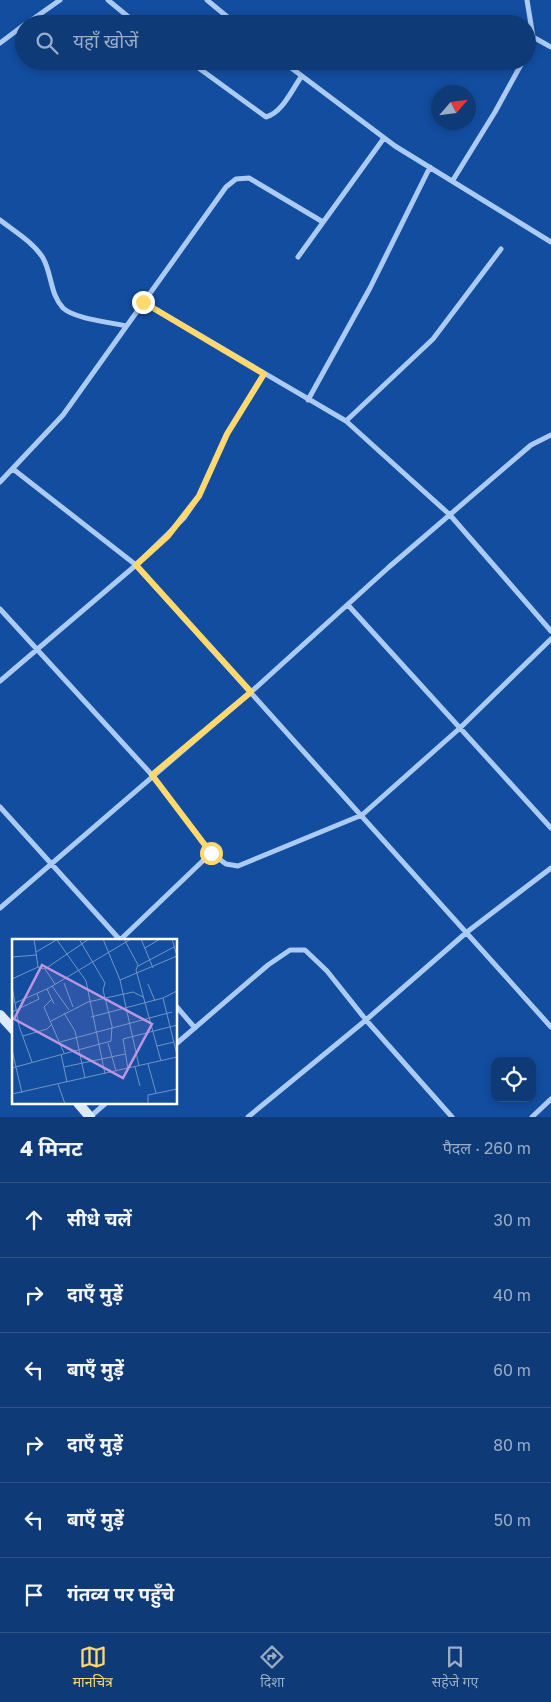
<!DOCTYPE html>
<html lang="hi">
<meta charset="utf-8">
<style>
body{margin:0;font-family:"Golos Text","Noto Sans Devanagari",sans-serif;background:#1c4580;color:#f1f3f6}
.controls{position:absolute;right:15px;bottom:15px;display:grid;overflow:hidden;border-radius:10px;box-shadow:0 2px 8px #0003}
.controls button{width:45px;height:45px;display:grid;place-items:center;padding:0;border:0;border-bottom:1px solid #2e548a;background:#0e3a78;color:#f1f3f6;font:25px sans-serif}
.compass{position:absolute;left:431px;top:85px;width:45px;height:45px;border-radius:50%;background:#0e3a78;box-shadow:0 2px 8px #0003;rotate:62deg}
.stop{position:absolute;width:15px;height:15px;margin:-11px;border:4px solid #ffd86e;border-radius:50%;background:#fff}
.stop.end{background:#ffd86e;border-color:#fff;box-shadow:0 1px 5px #0008}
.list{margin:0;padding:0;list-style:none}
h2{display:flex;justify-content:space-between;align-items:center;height:65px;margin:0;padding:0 20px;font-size:21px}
h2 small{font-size:16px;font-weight:400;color:#9badc6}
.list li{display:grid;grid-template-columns:32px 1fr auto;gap:15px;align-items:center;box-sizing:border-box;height:75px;padding:0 20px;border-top:1px solid #2e548a}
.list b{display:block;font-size:19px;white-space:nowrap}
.list em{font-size:16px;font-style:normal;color:#9badc6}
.icon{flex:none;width:28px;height:28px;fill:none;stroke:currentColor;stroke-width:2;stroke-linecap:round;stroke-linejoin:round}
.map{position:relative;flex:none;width:551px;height:1117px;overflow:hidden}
.search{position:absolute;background:#0e3a78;box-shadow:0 2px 8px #0003;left:15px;right:15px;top:15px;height:55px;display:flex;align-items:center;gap:12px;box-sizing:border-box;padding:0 18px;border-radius:28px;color:#9badc6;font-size:19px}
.sheet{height:515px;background:#0e3a78}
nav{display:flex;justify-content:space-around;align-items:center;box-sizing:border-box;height:70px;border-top:1px solid #2e548a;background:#0e3a78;font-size:14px;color:#9badc6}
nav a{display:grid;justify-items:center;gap:2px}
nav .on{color:#ffd86e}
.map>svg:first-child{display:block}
</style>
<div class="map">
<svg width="551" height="1117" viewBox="0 0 551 1117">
<rect width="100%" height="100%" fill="#134da0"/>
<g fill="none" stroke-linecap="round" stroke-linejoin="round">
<!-- minor -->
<path stroke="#abcaf4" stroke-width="5" d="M108,0L137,24
M207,0L236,24
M527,0L533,37L527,51
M26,24L60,0
M533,37L551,47
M0,43L24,25
M189,61L266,117C282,113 292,90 301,77
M282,61L395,146L551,242
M453,180L495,112L523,61
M0,220C14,231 33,242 43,258C52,274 50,294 63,308C75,319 110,322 126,326
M298,257L384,138
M143,302L346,421L450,515L551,631
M308,400L370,288L430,167
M346,421L433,339L501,249
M13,469L136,565L551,1027
M0,482L63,415L226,187L236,179L249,178L323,222
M348,605L551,828
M0,609L152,775L211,853L226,864L238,866L362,815L460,728L551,639
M0,681L136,565L184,518L199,496L227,434L264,374
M0,807L121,941
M0,908L251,692L389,567L531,445L551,435
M119,941L211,853
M176,1006L195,1028
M176,1044L268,965L290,950H305L327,971L366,1020L452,1117
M90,1117L106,1103
M248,1117L366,1020L467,932L551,868
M532,1117L551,1099"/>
<!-- secondary -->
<path stroke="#dbe9fd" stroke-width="10" d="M0,1015L14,1030
M78,1103L90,1117"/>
</g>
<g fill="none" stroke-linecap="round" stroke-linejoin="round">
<!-- route -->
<path stroke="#ffd86e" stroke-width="6" d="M143,302L264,374L227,434L199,496L168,536L136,565L251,692L152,775L211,853"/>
</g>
<!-- overview -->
<g transform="translate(12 939)">
<rect width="165" height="165" fill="#134da0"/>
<path fill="none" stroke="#7194c6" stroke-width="1" d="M91,0L108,41L127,127M112,0L126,26L124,31L149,122M129,0L141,29M160,0L165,17M45,1L74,42L93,135M133,9L148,0M24,13L46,0M0,18L25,16M126,27L162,8M26,28L33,30L43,45M33,30L77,0M0,40L26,28L22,0M108,41L165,17M52,44L61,68M136,45L143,62M0,47L7,87L20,123M40,47L57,71M35,50L42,65M151,59L165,116M40,60L32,68L52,114M3,64L37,49L119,0M0,73L27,60L25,55M52,74L63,92L73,139M79,78L151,59L165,52M39,82L76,63L121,53L131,58M11,97L35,90L40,85M48,103L160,73M96,104L104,132M145,107L162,103M0,111L10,154M49,115L55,143M136,125L144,154M52,128L113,115M123,128L128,147M0,129L99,102L100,87L91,51L93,44L67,0M116,130L111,100L165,86M46,145L53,165M0,155L165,118M136,165V156L165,150"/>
<path fill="#bd96df" fill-opacity="0.15" stroke="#bd96df" stroke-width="2.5" d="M30,26L140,85L111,139L2,80Z"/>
<rect width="165" height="165" fill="none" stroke="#fff" stroke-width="2.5"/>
</g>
</svg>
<div class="controls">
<button><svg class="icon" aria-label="locate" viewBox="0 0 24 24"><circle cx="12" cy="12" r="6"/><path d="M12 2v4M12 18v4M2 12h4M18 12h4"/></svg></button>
</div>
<svg class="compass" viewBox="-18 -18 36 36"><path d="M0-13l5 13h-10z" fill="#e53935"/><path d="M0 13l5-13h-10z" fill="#9badc6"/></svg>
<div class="stop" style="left:211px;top:853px"></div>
<div class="stop end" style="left:143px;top:302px"></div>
<div class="search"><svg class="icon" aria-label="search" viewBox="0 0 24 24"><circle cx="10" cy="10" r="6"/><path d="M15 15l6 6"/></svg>यहाँ खोजें</div>
</div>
<section class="sheet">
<h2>4 मिनट<small>पैदल · 260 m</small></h2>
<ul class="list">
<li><svg class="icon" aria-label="ahead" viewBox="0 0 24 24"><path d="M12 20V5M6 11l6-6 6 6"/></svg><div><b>सीधे चलें</b></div><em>30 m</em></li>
<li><svg class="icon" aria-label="right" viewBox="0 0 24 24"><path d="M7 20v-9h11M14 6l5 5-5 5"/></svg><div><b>दाएँ मुड़ें</b></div><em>40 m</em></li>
<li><svg class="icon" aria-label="left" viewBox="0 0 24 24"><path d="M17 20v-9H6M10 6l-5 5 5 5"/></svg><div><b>बाएँ मुड़ें</b></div><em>60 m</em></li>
<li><svg class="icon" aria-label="right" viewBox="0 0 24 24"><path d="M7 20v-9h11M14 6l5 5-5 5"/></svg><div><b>दाएँ मुड़ें</b></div><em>80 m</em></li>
<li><svg class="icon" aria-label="left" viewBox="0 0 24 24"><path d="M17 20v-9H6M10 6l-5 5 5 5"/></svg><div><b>बाएँ मुड़ें</b></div><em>50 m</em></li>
<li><svg class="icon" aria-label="arrive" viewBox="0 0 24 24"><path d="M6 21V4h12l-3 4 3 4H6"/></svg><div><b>गंतव्य पर पहुँचे</b></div></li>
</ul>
</section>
<nav>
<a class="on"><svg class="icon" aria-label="map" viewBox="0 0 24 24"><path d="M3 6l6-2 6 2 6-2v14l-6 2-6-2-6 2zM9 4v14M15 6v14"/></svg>मानचित्र</a>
<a><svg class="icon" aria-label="directions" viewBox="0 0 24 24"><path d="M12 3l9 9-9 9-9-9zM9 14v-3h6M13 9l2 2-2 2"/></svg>दिशा</a>
<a><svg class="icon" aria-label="saved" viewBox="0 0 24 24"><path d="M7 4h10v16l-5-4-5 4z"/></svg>सहेजे गए</a>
</nav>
